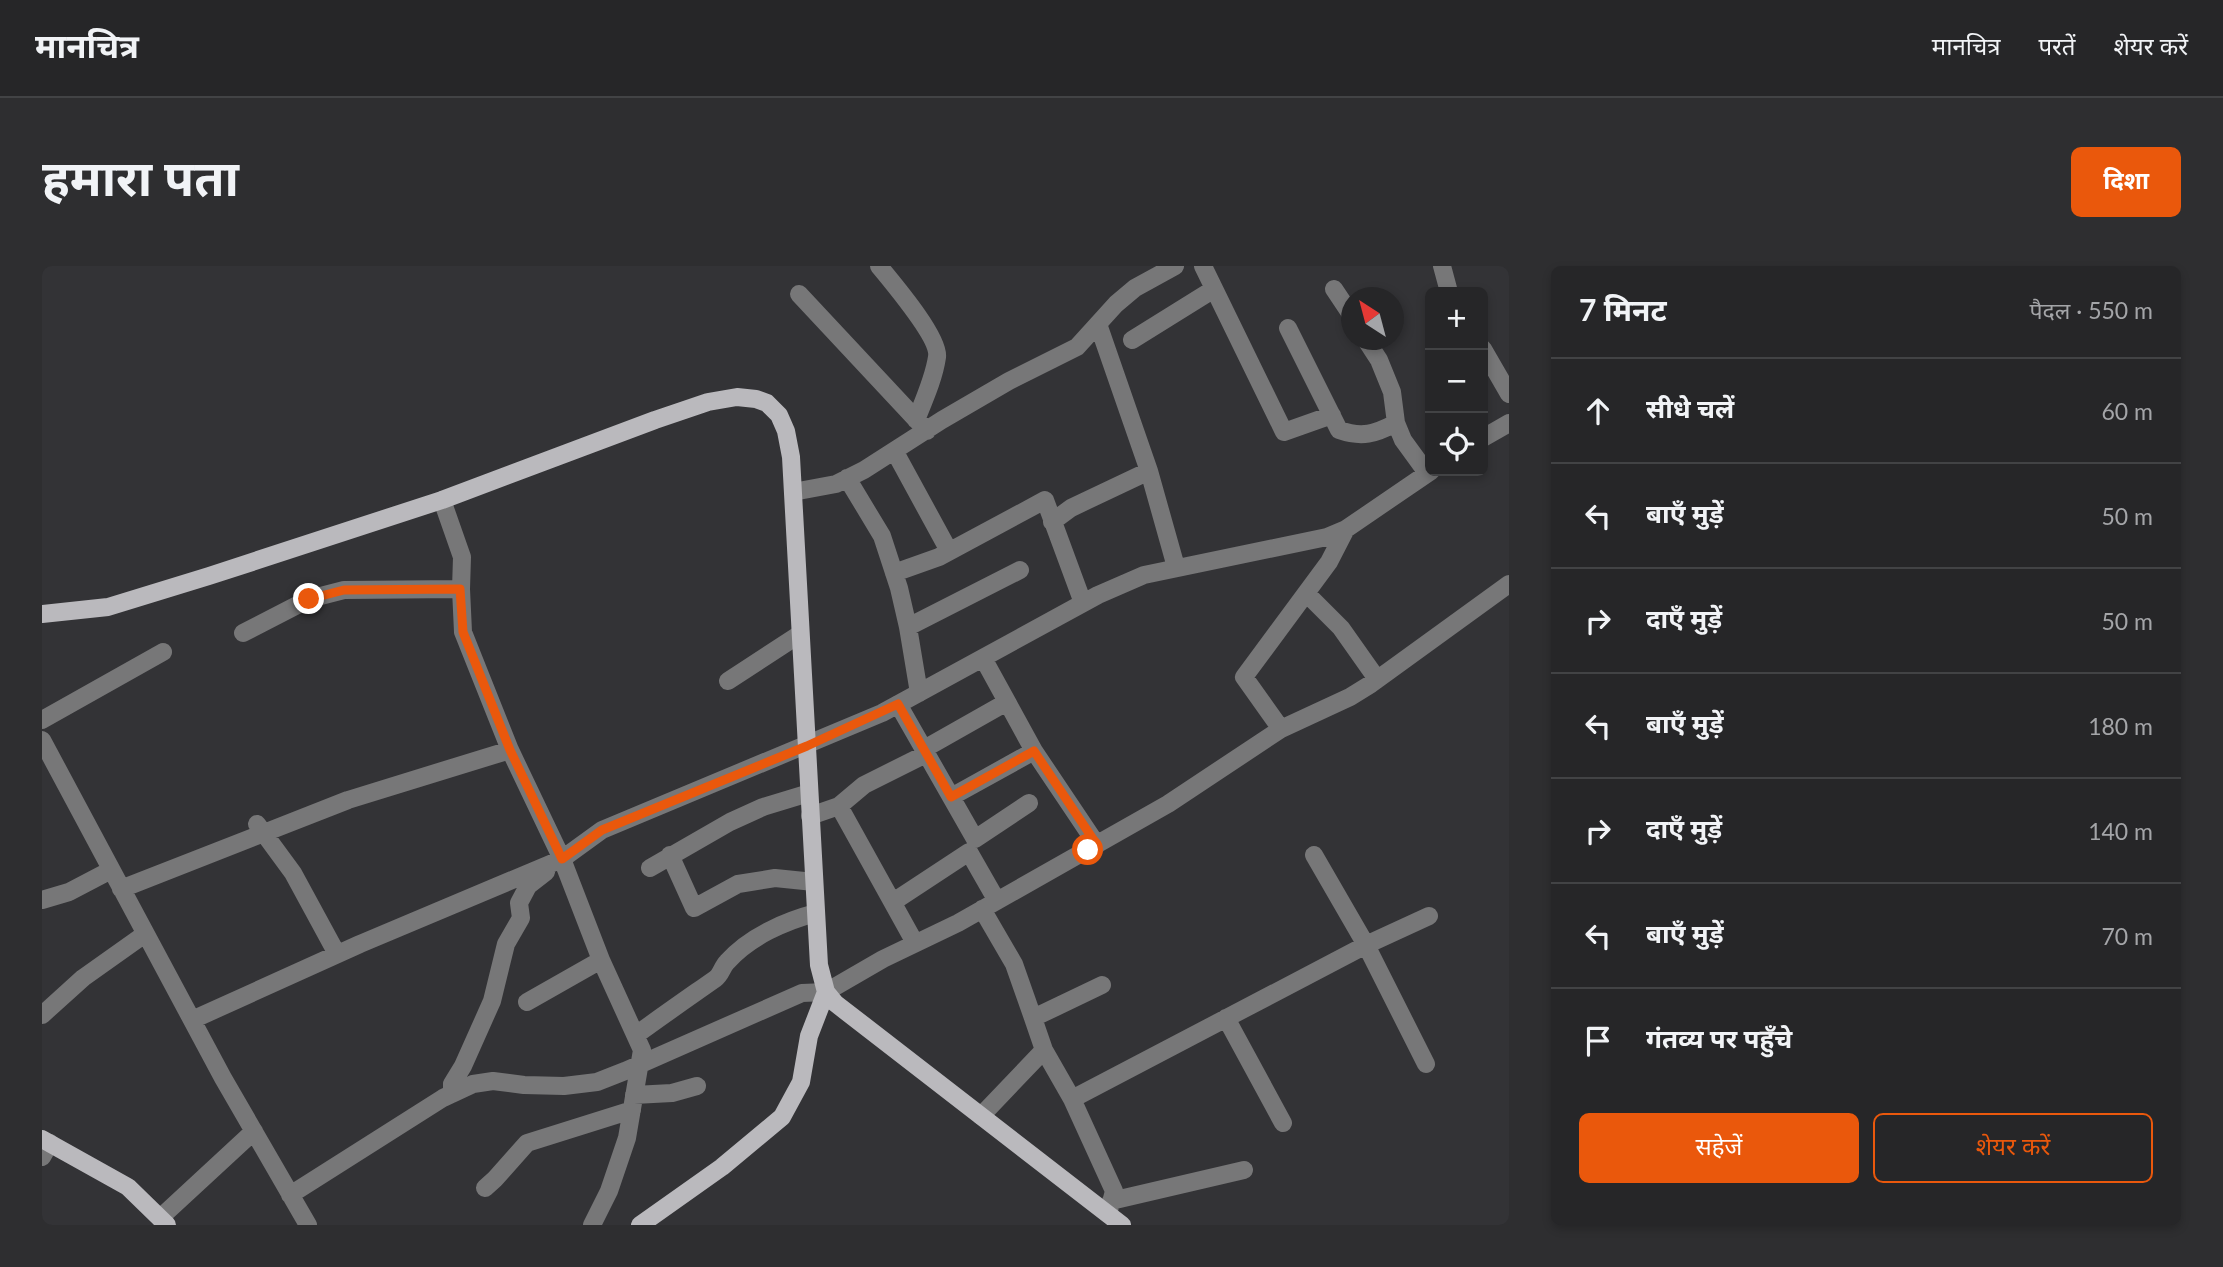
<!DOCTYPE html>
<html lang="hi">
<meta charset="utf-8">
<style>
body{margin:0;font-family:Lato,"Noto Sans Devanagari",sans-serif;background:#2e2e30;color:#f1f3f6}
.controls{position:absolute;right:21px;top:21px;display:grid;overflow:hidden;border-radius:10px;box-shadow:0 4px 10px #0003}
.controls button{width:63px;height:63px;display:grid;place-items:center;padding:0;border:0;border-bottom:2px solid #424345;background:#262628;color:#f1f3f6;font:35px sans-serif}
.compass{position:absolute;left:1299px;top:21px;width:63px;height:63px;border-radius:50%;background:#262628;box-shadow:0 4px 10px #0003;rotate:324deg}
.stop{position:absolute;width:21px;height:21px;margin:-16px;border:5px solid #ea580c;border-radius:50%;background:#fff}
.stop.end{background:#ea580c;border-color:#fff;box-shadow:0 2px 7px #0008}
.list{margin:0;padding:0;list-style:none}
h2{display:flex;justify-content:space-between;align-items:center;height:91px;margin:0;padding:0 28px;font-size:30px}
h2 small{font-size:23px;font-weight:400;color:#a4a5a8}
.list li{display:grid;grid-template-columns:46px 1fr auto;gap:21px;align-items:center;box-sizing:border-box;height:105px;padding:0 28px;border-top:2px solid #424345}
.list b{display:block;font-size:26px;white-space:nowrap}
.list em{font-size:23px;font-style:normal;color:#a4a5a8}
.actions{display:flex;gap:14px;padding:21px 28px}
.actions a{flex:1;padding:16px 0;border:2px solid #ea580c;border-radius:10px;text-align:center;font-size:24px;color:#ea580c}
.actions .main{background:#ea580c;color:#fff}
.icon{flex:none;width:38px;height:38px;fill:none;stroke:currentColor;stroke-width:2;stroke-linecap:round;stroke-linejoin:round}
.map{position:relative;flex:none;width:1467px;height:959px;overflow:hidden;border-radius:10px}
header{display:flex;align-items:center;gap:42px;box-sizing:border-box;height:98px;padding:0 35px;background:#262628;border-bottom:2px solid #424345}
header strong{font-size:33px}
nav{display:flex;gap:38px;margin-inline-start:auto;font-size:24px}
.intro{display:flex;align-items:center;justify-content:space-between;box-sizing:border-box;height:168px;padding:0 42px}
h1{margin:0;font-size:49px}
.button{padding:18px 32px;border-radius:10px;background:#ea580c;color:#fff;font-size:24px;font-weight:700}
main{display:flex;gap:42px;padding:0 42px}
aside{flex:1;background:#262628;border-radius:10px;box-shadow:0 4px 10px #0003}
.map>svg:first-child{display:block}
</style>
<header>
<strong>मानचित्र</strong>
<nav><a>मानचित्र</a><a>परतें</a><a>शेयर करें</a></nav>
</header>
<div class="intro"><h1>हमारा पता</h1><a class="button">दिशा</a></div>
<main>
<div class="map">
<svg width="1467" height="959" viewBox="0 0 1467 959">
<rect width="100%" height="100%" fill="#333336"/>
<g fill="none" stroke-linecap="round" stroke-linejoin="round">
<!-- minor -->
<path stroke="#777778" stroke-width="18" d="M837,0C850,16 898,72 895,91C892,112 882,134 874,154
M1161,0L1242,166L1290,149
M1400,0L1407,26
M1292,23L1310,50
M757,28L885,165
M1056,58L1107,205L1134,301
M1246,62L1297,164C1320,172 1333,168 1354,157
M1090,74L1172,23
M1324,74L1337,94L1350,126L1354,157L1361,174L1385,207
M1441,83L1467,128
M1441,172L1467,157
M853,186L907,285
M805,212L840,270L857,322L866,361L877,427
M751,226L794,218L822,204L900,154L967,115L1035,81L1074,38L1093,22L1133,0
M400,234L420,291L419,323
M1010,256L1029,242L1107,205
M852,307L897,291L1003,234L1041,337
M1264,327L1299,362L1335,413
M866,361L978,304
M201,367L267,333L302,324L419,323L421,366L468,484L520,593L559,694L600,784L585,872L567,925L550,959
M941,392L992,485L1055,579
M686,415L758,368
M856,438L933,573L987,537
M0,454L121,386
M1239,463L1202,411L1287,296L1304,263
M0,474L181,812L266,959
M882,483L965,436
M909,531L992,485
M797,540L873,677
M768,550L797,540L822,519L884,488
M215,558L251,607L295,688
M628,589L652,642L696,618L733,612L772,616
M1272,589L1324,679L1384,798
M608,602L688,556L721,541L767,527
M79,623L306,534L468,484
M0,634L27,626L69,604
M851,636L927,586L955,635
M940,643L972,698L991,752
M485,736L559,694
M0,749L41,712L103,668
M1184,752L1241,857
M150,754L318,678L520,593L560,564L840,447L1056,329L1102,309L1285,271L1304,263L1389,205
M594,769C620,750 646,732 673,713C679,709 680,701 685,696C707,671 743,655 774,647
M1002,784L1030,833L1072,925L1066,948
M410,828V818L421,800L450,735L464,678L479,652L477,637L486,620L504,606
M592,829L630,827L655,820
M1030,833L1324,679L1387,650
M939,850L1002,784L991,752L1060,719
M0,891L8,877
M443,922L453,913L485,877L590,844
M248,929L401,832L431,818L451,815L482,819L522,820L555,816L583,805L760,727L784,726L841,693L916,657L1126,538L1239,463L1308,431L1329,418L1467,318
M1069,935L1202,904
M118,952L212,865"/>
<!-- major -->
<path stroke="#bab9bd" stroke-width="18" d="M0,348L66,341L167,310L400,234L613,154L666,136L695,131L714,133L725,137L737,149L744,165L749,191L777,699L784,726L793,737L1080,959
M0,873L86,921L125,959
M598,959L680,901L740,851L759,816L767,770L784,726"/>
</g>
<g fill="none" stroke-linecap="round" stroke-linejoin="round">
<!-- route -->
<path stroke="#ea580c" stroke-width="9" d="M267,333L302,324L418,323L421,366L468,484L520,593L560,564L765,480L856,438L909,531L992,485L1055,579L1046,584"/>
</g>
</svg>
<div class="controls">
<button>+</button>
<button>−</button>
<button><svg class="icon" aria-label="locate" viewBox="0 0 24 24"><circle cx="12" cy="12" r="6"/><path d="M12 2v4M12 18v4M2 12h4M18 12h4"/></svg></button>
</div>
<svg class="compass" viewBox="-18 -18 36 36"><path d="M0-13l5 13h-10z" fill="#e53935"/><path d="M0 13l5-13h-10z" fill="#a4a5a8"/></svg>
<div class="stop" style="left:1046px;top:584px"></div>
<div class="stop end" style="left:267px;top:333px"></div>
</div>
<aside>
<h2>7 मिनट<small>पैदल · 550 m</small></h2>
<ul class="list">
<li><svg class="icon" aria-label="ahead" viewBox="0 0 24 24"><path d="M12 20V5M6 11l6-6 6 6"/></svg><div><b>सीधे चलें</b></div><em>60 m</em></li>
<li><svg class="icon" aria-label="left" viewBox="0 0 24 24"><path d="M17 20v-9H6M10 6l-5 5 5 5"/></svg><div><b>बाएँ मुड़ें</b></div><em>50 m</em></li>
<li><svg class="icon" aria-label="right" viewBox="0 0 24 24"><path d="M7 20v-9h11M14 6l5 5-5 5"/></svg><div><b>दाएँ मुड़ें</b></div><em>50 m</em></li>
<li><svg class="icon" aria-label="left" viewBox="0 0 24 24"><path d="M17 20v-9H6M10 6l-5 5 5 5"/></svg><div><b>बाएँ मुड़ें</b></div><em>180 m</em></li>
<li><svg class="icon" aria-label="right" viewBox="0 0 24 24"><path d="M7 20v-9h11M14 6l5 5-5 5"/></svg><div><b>दाएँ मुड़ें</b></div><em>140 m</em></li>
<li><svg class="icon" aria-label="left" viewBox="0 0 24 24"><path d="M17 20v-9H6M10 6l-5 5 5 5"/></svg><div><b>बाएँ मुड़ें</b></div><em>70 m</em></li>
<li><svg class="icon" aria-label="arrive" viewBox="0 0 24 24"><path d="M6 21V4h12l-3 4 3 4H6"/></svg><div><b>गंतव्य पर पहुँचे</b></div></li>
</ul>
<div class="actions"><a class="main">सहेजें</a><a>शेयर करें</a></div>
</aside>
</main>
